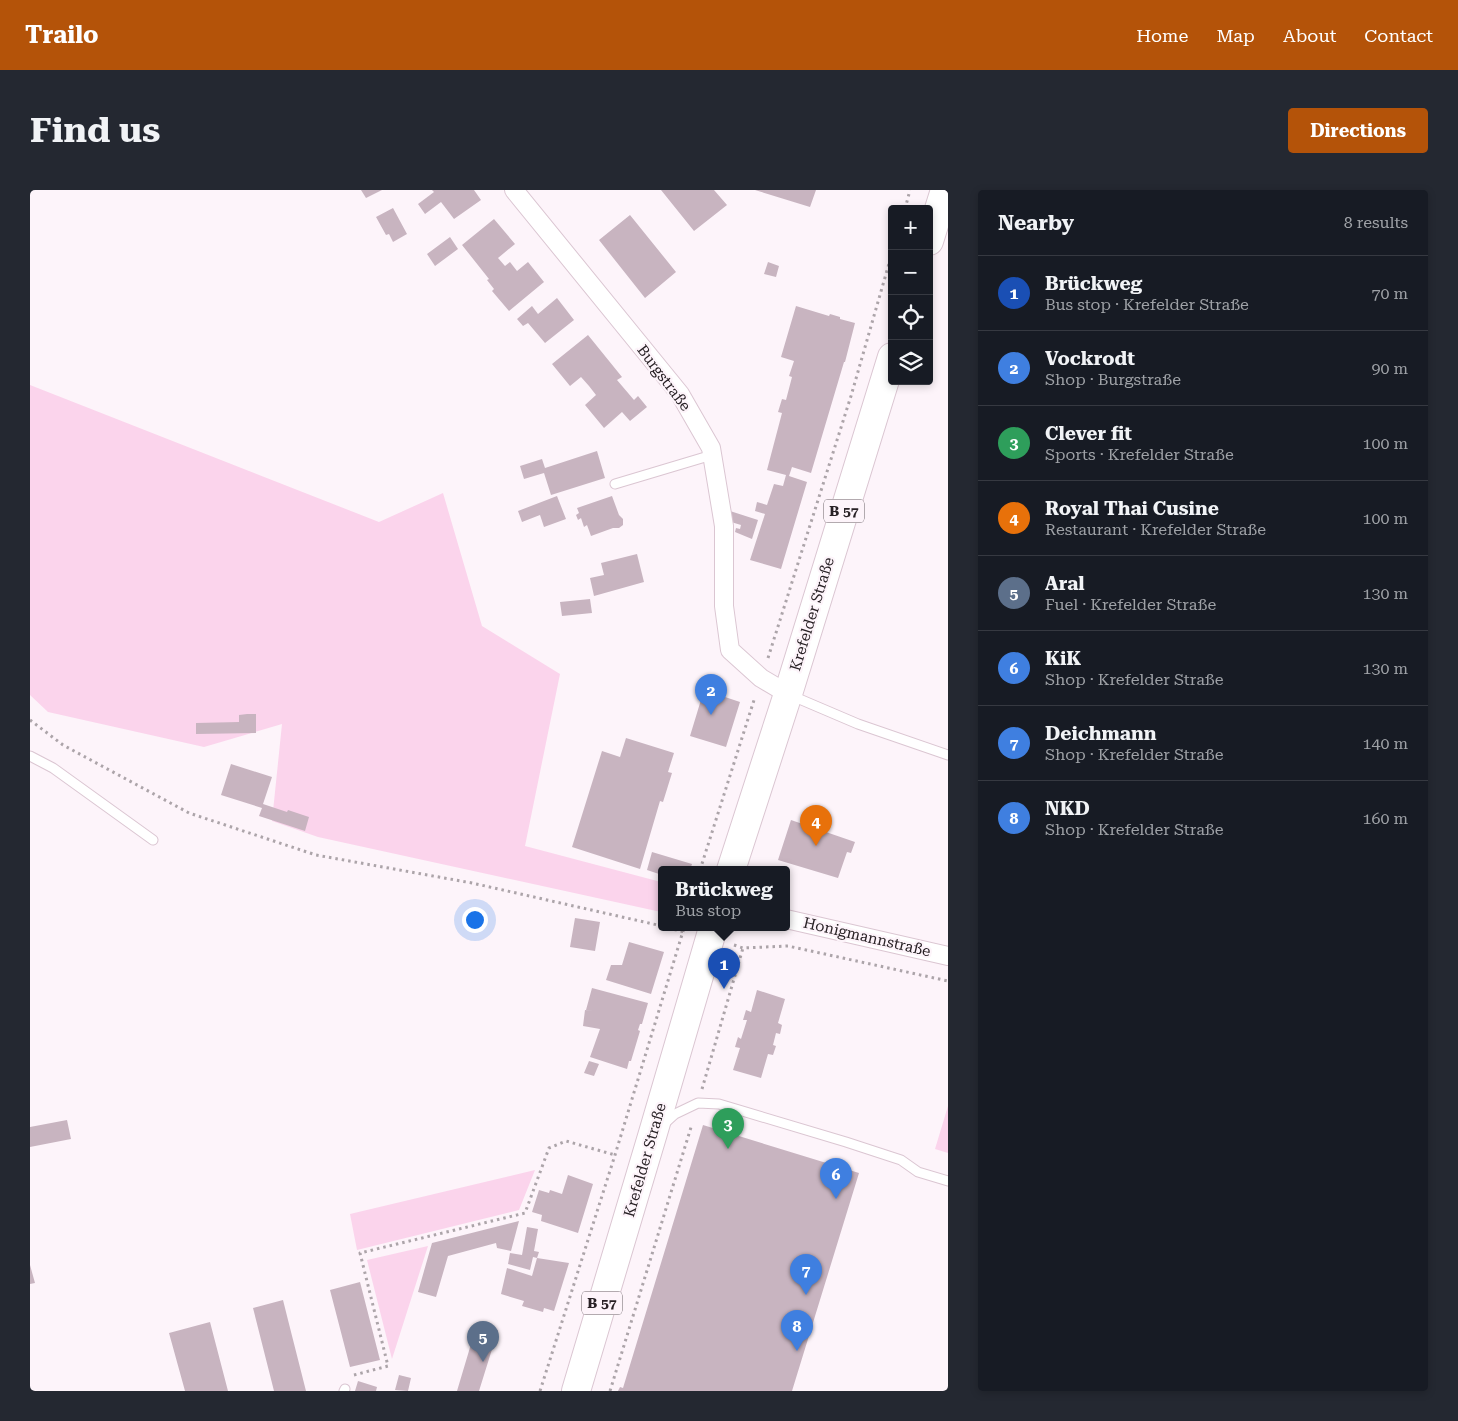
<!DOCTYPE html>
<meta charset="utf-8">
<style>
body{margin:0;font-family:"Roboto Serif",serif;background:#242831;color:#f1f3f6}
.controls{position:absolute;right:15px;top:15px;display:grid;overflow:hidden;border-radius:5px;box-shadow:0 2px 8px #0003}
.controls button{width:45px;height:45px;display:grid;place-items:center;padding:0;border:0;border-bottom:1px solid #363941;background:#171b24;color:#f1f3f6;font:25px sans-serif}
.you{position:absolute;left:444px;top:729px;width:18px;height:18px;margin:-12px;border:4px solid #fff;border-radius:50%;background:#1a73e8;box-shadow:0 0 0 8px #1a73e833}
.badge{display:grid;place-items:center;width:32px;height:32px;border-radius:50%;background:#b45309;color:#fff;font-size:16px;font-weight:700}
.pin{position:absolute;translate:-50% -41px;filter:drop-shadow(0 1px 2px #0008)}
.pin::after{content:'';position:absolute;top:26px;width:18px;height:15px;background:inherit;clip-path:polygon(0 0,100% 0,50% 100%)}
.popup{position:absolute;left:628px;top:676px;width:132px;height:65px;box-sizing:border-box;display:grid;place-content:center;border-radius:5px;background:#171b24;filter:drop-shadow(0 1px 4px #0005);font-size:16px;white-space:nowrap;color:#9ea1a6}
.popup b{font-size:19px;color:#f1f3f6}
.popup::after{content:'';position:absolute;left:50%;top:100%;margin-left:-10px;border:10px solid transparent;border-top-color:#171b24}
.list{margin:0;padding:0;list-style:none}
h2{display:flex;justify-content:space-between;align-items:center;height:65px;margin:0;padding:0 20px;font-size:21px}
h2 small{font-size:16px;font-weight:400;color:#9ea1a6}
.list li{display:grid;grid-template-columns:32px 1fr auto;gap:15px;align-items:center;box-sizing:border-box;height:75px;padding:0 20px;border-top:1px solid #363941}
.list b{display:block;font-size:19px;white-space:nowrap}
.list p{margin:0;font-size:16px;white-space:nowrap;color:#9ea1a6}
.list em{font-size:16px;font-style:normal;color:#9ea1a6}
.icon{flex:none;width:28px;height:28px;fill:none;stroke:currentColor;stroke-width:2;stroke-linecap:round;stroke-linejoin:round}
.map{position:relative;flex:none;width:918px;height:1201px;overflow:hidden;border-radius:5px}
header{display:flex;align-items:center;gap:30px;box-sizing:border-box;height:70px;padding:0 25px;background:#b45309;color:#fff}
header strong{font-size:24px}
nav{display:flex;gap:28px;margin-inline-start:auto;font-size:18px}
.intro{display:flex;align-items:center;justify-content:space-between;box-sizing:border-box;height:120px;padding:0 30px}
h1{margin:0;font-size:35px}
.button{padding:12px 22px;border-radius:5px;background:#b45309;color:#fff;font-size:18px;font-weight:700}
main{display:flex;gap:30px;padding:0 30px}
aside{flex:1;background:#171b24;border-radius:5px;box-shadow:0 2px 8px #0003}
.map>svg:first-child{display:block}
</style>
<header>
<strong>Trailo</strong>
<nav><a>Home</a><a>Map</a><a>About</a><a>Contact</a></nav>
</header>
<div class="intro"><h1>Find us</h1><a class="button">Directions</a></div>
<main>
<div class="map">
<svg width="918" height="1201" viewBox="0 0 918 1201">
<rect width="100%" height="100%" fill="#fdf4fa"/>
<!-- green -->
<path fill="#fbd4ec" d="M0,195L349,332L413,303L452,436L530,484L495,656L631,692V722L288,647L242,631L252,534L174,557L18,522L0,505Z
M918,916V963L905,959Z
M505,980L489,1020L327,1060L320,1024Z
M398,1056L362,1169L337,1070Z"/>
<!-- building -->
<path fill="#c8b4c0" d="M331,0H352L336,8Z
M402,0H444L451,10L424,29L411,12L395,24L388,14L404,2Z
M631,0H684L697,15L664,41Z
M725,0H786L780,17Z
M363,18L377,44L363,52L359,44L356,45L346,27Z
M600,25L646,82L615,108L569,50Z
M464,29L485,54L468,68L475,76L480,72L487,81L498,72L514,92L479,121L462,101L464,99L457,90L459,89L432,55Z
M420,47L428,59L405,76L397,64Z
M738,72L749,76L746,87L734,84Z
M527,108L544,130L515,153L498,133L493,136L487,129L502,116L508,124Z
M766,116L799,126L800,124L810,127V129L825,133L815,172H814L781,283L762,277L759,286L777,292L751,379L720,370L735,324L725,321L727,312L737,315L744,294L753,296L756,285L737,280L752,223L748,222L752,209L756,210L762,187L759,186L764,171L751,167Z
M558,145L592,187L587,190L604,210L608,206L617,217L600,231L592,222L574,238L555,215L566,205L559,196L551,187L540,196L522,174Z
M567,261L575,288L521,305L514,283L494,289L490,276L512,269L515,278Z
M527,306L536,329L514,337L510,325L492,332L488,321Z
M582,306L589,325L593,329V335L589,338H583L561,346L557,335L554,337L551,328L548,330L546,325L549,323L547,318Z
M700,321L728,330L722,349L705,342L706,338L710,339L711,335L701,332Z
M607,364L614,392L564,406L560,388L574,385L571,373Z
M560,409L562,423L532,426L530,412Z
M674,500L710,512L696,557L660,546Z
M217,524H226V543L166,544V533L209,532V525Z
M596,548L644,563L638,582L642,583L633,612L630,611L610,679L542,657L572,561L590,567Z
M201,574L242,587L233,614L257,622L258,620L279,627L275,641L229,626L232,618L191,605Z
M761,630L825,652L821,663L817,662L808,688L748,670Z
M622,662L662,674L660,680H632V685L617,680Z
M545,728L570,732L565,761L540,757Z
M599,752L634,762L621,804L576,790L581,775H592Z
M562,798L618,813L612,834H610L608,840L610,841L601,871H599L597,879L560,867L570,839L553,836L555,820L564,821L556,820Z
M727,800L755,809L748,833L752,835L750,844L746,843L743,855L746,856L743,865L738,864L731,888L703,880L710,858L705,857L708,847L711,849L717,830H713L716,820L721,822Z
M559,871L569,874L564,886L554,883Z
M37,930L41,949L0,957V937Z
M673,935L829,983L762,1201H588L590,1197L593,1198Z
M538,985L563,994L548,1043L511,1031L512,1025L502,1022L509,1000L519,1003L520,1000L532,1004Z
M489,1031L481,1061L467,1058L466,1053L418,1066L406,1107L388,1102L402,1053Z
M497,1037L508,1039L504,1061L509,1062L507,1068L539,1073L524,1121L514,1118L513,1122L492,1116L494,1111L471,1104L477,1078L502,1086L507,1068L503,1067L500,1080L478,1074L480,1063L492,1065Z
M0,1075L5,1093L0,1094Z
M330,1092L350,1170L320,1177L300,1100Z
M253,1110L258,1130L276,1201H244L223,1118Z
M180,1132L198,1201H155L139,1143Z
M447,1134L468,1140L449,1201H427Z
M369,1185L381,1188L378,1201L365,1200Z
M328,1191L347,1197L346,1201H325Z"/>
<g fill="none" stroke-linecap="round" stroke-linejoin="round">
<defs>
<path id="lane" d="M585,294L682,265
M760,505L828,534L918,565
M0,566L23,578L123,650
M634,934L645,924L668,913L689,914L816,952L871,970L888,982L918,991
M314,1201L315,1199"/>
<path id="street" d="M484,0L650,204L681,258L694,336V416L700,460L731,488L758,504
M756,729L918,766"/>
<path id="primary" d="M899,51L915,0
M701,680L758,504L862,167
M546,1201L623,943L683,738"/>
</defs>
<!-- lane casing -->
<use href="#lane" stroke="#dbc6d2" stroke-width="11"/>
<!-- street casing -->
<use href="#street" stroke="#dbc6d2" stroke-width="20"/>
<!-- primary casing -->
<use href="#primary" stroke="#dbc6d2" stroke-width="30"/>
<!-- path -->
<path stroke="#aca4a9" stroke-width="3" stroke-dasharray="2.5 4" stroke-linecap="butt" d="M875,19L880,0
M738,468L821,206L862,63
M0,530L33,555L159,623L286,665L442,693L632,736
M670,680L725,507
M638,738L655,742
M704,755L713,758L758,756L918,791
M672,899L713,758
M324,1185L358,1176L330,1063L495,1023L519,958L536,951L585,965
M510,1201L585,965L654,738
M580,1201L662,934"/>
<!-- lane -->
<use href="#lane" stroke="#fff" stroke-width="9"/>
<!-- street -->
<use href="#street" stroke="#fff" stroke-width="18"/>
<!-- primary -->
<use href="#primary" stroke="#fff" stroke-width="28"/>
</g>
<g text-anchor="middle" stroke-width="4.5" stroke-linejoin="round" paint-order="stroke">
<!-- shield labels -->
<g fill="#fdf4fa" stroke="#686065" stroke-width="1">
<rect x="794" y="309.5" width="40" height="23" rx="4"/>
<rect x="552" y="1101.5" width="40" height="23" rx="4"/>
</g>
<g font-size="14" font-weight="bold" fill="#282125">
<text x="814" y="326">B 57</text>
<text x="572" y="1118">B 57</text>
</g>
<!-- street labels -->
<g font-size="15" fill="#282125" stroke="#fdf4fa">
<text transform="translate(634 188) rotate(53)" y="5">Burgstraße</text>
<text transform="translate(782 424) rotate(-73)" y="5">Krefelder Straße</text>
<text transform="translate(837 747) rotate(13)" y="5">Honigmannstraße</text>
<text transform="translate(615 970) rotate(-74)" y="5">Krefelder Straße</text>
</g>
</g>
</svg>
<div class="controls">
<button>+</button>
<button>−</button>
<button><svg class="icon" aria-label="locate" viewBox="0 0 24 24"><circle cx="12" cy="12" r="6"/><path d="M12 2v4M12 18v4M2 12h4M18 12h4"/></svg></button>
<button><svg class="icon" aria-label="layers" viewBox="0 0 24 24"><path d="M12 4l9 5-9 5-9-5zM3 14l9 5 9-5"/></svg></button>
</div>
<div class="you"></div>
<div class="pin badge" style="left:694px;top:799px;background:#1a4fb4">1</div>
<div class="popup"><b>Brückweg</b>Bus stop</div>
<div class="pin badge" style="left:681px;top:525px;background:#3f7fe0">2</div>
<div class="pin badge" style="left:698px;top:959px;background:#2e9e5b">3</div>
<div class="pin badge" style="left:786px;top:656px;background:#e8710a">4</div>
<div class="pin badge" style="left:453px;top:1172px;background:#5c6f8a">5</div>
<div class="pin badge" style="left:806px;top:1009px;background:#3f7fe0">6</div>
<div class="pin badge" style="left:776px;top:1105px;background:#3f7fe0">7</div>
<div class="pin badge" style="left:767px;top:1161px;background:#3f7fe0">8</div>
</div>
<aside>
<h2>Nearby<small>8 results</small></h2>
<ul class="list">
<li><span class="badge" style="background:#1a4fb4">1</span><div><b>Brückweg</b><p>Bus stop · Krefelder Straße</p></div><em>70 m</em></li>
<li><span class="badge" style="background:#3f7fe0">2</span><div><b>Vockrodt</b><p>Shop · Burgstraße</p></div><em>90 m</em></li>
<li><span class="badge" style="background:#2e9e5b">3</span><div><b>Clever fit</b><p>Sports · Krefelder Straße</p></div><em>100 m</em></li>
<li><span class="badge" style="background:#e8710a">4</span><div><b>Royal Thai Cusine</b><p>Restaurant · Krefelder Straße</p></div><em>100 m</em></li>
<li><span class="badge" style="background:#5c6f8a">5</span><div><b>Aral</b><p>Fuel · Krefelder Straße</p></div><em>130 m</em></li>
<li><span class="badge" style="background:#3f7fe0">6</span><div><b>KiK</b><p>Shop · Krefelder Straße</p></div><em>130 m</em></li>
<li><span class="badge" style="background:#3f7fe0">7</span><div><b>Deichmann</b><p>Shop · Krefelder Straße</p></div><em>140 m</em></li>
<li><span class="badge" style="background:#3f7fe0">8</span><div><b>NKD</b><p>Shop · Krefelder Straße</p></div><em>160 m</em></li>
</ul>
</aside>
</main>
